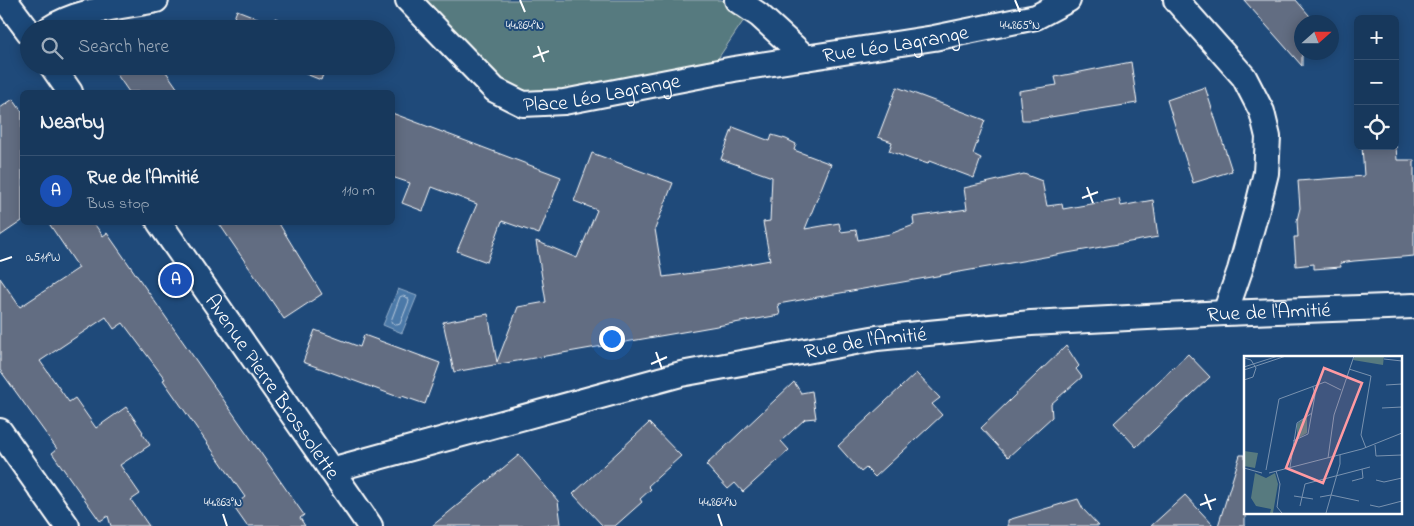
<!DOCTYPE html>
<meta charset="utf-8">
<style>
body{margin:0;font-family:"Indie Flower",sans-serif;background:#203f62;color:#f1f3f6}
.controls{position:absolute;right:15px;top:15px;display:grid;overflow:hidden;border-radius:8px;box-shadow:0 2px 12px #0003}
.controls button{width:45px;height:45px;display:grid;place-items:center;padding:0;border:0;border-bottom:1px solid #365272;background:#17385c;color:#f1f3f6;font:25px sans-serif}
.compass{position:absolute;left:1294px;top:15px;width:45px;height:45px;border-radius:50%;background:#17385c;box-shadow:0 2px 12px #0003;rotate:69deg}
.you{position:absolute;left:611px;top:338px;width:18px;height:18px;margin:-12px;border:4px solid #fff;border-radius:50%;background:#1a73e8;box-shadow:0 0 0 8px #1a73e833}
.badge{display:grid;place-items:center;width:32px;height:32px;border-radius:50%;background:#d6ab8b;color:#fff;font-size:16px;font-weight:700}
.pin{position:absolute;translate:-50% -50%;border:2px solid #fff;box-shadow:0 1px 5px #0006}
.list{margin:0;padding:0;list-style:none}
h2{display:flex;justify-content:space-between;align-items:center;height:65px;margin:0;padding:0 20px;font-size:21px}
h2 small{font-size:16px;font-weight:400;color:#9eacbb}
.list li{display:grid;grid-template-columns:32px 1fr auto;gap:15px;align-items:center;box-sizing:border-box;height:70px;padding:0 20px;border-top:1px solid #365272}
.list b{display:block;font-size:19px;white-space:nowrap}
.list p{margin:0;font-size:16px;white-space:nowrap;color:#9eacbb}
.list em{font-size:16px;font-style:normal;color:#9eacbb}
.icon{flex:none;width:28px;height:28px;fill:none;stroke:currentColor;stroke-width:2;stroke-linecap:round;stroke-linejoin:round}
.map{position:relative;flex:none;width:1414px;height:526px;overflow:hidden}
.search{position:absolute;background:#17385c;box-shadow:0 2px 12px #0003;left:20px;top:20px;width:375px;height:55px;display:flex;align-items:center;gap:12px;box-sizing:border-box;padding:0 18px;border-radius:28px;color:#9eacbb;font-size:19px}
.panel{position:absolute;background:#17385c;box-shadow:0 2px 12px #0003;left:20px;top:90px;width:375px;height:135px;border-radius:8px}
.map>svg:first-child{display:block}
</style>
<div class="map">
<svg width="1414" height="526" viewBox="0 0 1414 526">
<rect width="100%" height="100%" fill="#1f4a7a"/>
<filter id="ink" filterUnits="userSpaceOnUse"><feTurbulence type="fractalNoise" baseFrequency=".02" numOctaves="2"/><feDisplacementMap in="SourceGraphic" scale="10" xChannelSelector="R" yChannelSelector="G"/><feConvolveMatrix kernelMatrix="1 2 1 2 8 2 1 2 1" color-interpolation-filters="sRGB"/></filter>
<g filter="url(#ink)">
<!-- green -->
<path fill="#577a7f" stroke="#abbcbf" d="M416,0H722L746,17L717,60L556,94H534L514,88L491,77Z"/>
<!-- water -->
<path fill="#4c79a8" stroke="#94afcb" d="M398,289L417,296L402,333L383,325Z"/>
<g fill="none" stroke-linecap="round" stroke-linejoin="round">
<!-- shore -->
<path stroke="#b7c9dc" stroke-width="1" d="M403,296L408,298L409,301L400,324L397,325L392,323L391,321L400,297Z"/>
</g>
<!-- building -->
<path fill="#626d82" stroke="#fff" d="M1244,0H1296L1315,22H1302V66Z
M237,10L273,24L275,18L304,29H230Z
M1131,62L1137,103L1032,120H1022L1019,91L1057,85L1055,77Z
M111,66H162L180,92H129Z
M286,66H326L321,80Z
M897,87L985,120L973,154L981,158L974,178L929,161L928,164L916,160V161L889,151L892,142L878,137Z
M1205,87L1232,171L1193,183L1167,100Z
M13,99L22,112V221L0,236V108Z
M392,113L561,177L539,234L502,221L487,262L457,251L477,204L432,187L423,211L402,203L410,183L392,177Z
M733,127L770,141L772,135L786,139L796,144L794,150L831,164L805,229L839,223L841,232L856,230L858,240L890,234L914,225L913,217L967,209L964,188L1024,174L1042,181L1047,206L1062,204L1063,209L1119,199L1121,206L1153,200L1158,237L778,304L780,315L454,372L443,322L488,314L497,362L518,307L546,302L536,241L577,258L597,210L574,201L592,153L673,183L655,229L663,277L715,270L770,260L763,222L770,221L772,177L721,159Z
M1362,146H1396L1397,160H1414V256L1354,261L1340,263L1341,267L1314,269V264L1296,266L1294,237H1298L1297,220L1300,208L1298,181L1364,176Z
M48,222H93L103,236L107,233L304,515L300,518L305,526H247L233,506L245,497L163,380L165,379L123,323L114,329L106,317L40,361L69,402L75,398L96,428L126,407L143,432L142,433L150,445L120,465L140,494L131,500L149,526H111L108,516L100,521L52,453L57,449L0,370V278L20,307L79,268Z
M218,222H278L322,294L284,319Z
M315,330L360,347L364,335L440,363L425,404L402,396L401,398L303,362Z
M1066,346L1079,366L1076,369L1082,377L1051,404L1052,417L1008,457L981,428Z
M1188,354L1210,377L1136,447L1114,423Z
M916,373L940,398L932,404L942,415L875,477L866,468L861,472L838,446Z
M794,382L801,393L812,391L816,418L805,419L781,441L789,450L743,492L735,483L728,489L706,465Z
M649,423L681,456L648,486L651,489L640,499L642,502L615,526H603L573,494Z
M519,455L558,501L561,524L529,526H432Z
M1240,455H1245V526H1218Z
M1185,495L1214,526H1151Z
M1078,499L1083,509L1099,526H1008V520Z"/>
<g fill="none" stroke-linecap="round" stroke-linejoin="round">
<defs>
<g id="minor">
<path d="M5,0L29,32"/>
<path id="s1" d="M408,0L495,90L523,104L564,102L734,69L934,38L1036,17L1068,0"/>
<path d="M737,0L759,15L806,58"/>
<path d="M1176,0L1244,77L1262,112L1268,137L1266,173L1257,209L1240,270L1225,313"/>
<path d="M49,29C80,9 121,7 156,0"/>
<path d="M52,66L70,92"/>
<path id="s2" d="M159,222L370,526"/>
<path d="M0,431L67,526"/>
<path id="s3" d="M331,470L681,374L877,338L1031,323L1225,313L1414,306"/>
</g>
</defs>
<!-- minor casing -->
<use href="#minor" stroke="#fff" stroke-width="28"/>
<!-- minor -->
<use href="#minor" stroke="#1f4a7a" stroke-width="24"/>
</g>
</g>
<!-- ticks -->
<path fill="none" stroke="#fff" stroke-width="2" d="M520,0L525,12M1015,0L1020,12M538,46L544,62M533,57L549,51M1087,187L1093,203M1082,198L1098,192M0,261L12,257M656,352L662,369M651,364L667,357M1205,494L1211,510M1200,505L1216,499M223,514L227,526M718,514L722,526"/>
<g text-anchor="middle" stroke-width="4" stroke-linejoin="round" paint-order="stroke">
<!-- street labels -->
<g font-size="21" fill="#fff" stroke="#1f4a7a">
<text dy="7" stroke="none"><textPath href="#s1" startOffset="534">Rue Léo Lagrange</textPath></text>
<text dy="7" stroke="none"><textPath href="#s1" startOffset="236">Place Léo Lagrange</textPath></text>
<text dy="7" stroke="none"><textPath href="#s3" startOffset="955">Rue de l'Amitié</textPath></text>
<text dy="7" stroke="none"><textPath href="#s3" startOffset="550">Rue de l'Amitié</textPath></text>
<text dy="7" stroke="none"><textPath href="#s2" startOffset="200">Avenue Pierre Brossolette</textPath></text>
</g>
</g>
<!-- overview -->
<g transform="translate(1244 356)">
<rect width="158" height="158" fill="#1f4a7a"/>
<path d="M111,0H140L139,9L109,4ZM63,60V77L53,83V68ZM0,95L14,97L11,112L0,110ZM11,117L22,122L31,117L34,128L29,157H26L27,153L12,150L7,142Z" fill="#577a7f"/>
<path fill="none" stroke="#7992af" stroke-width="1" d="M0,2L7,4L12,12L9,21L0,24M140,3L158,5M0,11L34,0M105,13L127,20L117,79L122,92M0,14L42,0M142,29L158,28M138,52L158,51M49,85L64,78L71,39L69,31M131,89L132,100L158,99M84,102L90,59L110,0M46,111L53,67L68,57M0,112L18,117M22,114L35,43L81,26L97,34M32,115L36,128L33,151L38,157M25,117L118,93L158,77M132,124L140,126L158,122M108,125L119,122L118,113M50,140L69,143M76,141L87,139L115,145M126,149L135,151L158,145M56,150L61,128L126,111M82,157L96,108V99"/>
<path fill="#ff9aa2" fill-opacity="0.15" stroke="#ff9aa2" stroke-width="2.5" d="M80,12L118,27L79,127L42,112Z"/>
<rect width="158" height="158" fill="none" stroke="#fff" stroke-width="2.5"/>
</g>
<g font-size="12" text-anchor="middle" fill="#fff" stroke="#1f4a7a" stroke-width="4" stroke-linejoin="round" paint-order="stroke">
<text x="525" y="29">44.864°N</text>
<text x="1020" y="29">44.865°N</text>
<text x="43" y="261">0.511°W</text>
<text x="223" y="506">44.863°N</text>
<text x="718" y="506">44.864°N</text>
</g>
</svg>
<div class="controls">
<button>+</button>
<button>−</button>
<button><svg class="icon" aria-label="locate" viewBox="0 0 24 24"><circle cx="12" cy="12" r="6"/><path d="M12 2v4M12 18v4M2 12h4M18 12h4"/></svg></button>
</div>
<svg class="compass" viewBox="-18 -18 36 36"><path d="M0-13l5 13h-10z" fill="#e53935"/><path d="M0 13l5-13h-10z" fill="#9eacbb"/></svg>
<div class="you"></div>
<div class="pin badge" style="left:176px;top:280px;background:#1a4fb4">A</div>
<div class="search"><svg class="icon" aria-label="search" viewBox="0 0 24 24"><circle cx="10" cy="10" r="6"/><path d="M15 15l6 6"/></svg>Search here</div>
<section class="panel">
<h2>Nearby<small></small></h2>
<ul class="list">
<li><span class="badge" style="background:#1a4fb4">A</span><div><b>Rue de l'Amitié</b><p>Bus stop</p></div><em>110 m</em></li>
</ul>
</section>
</div>
